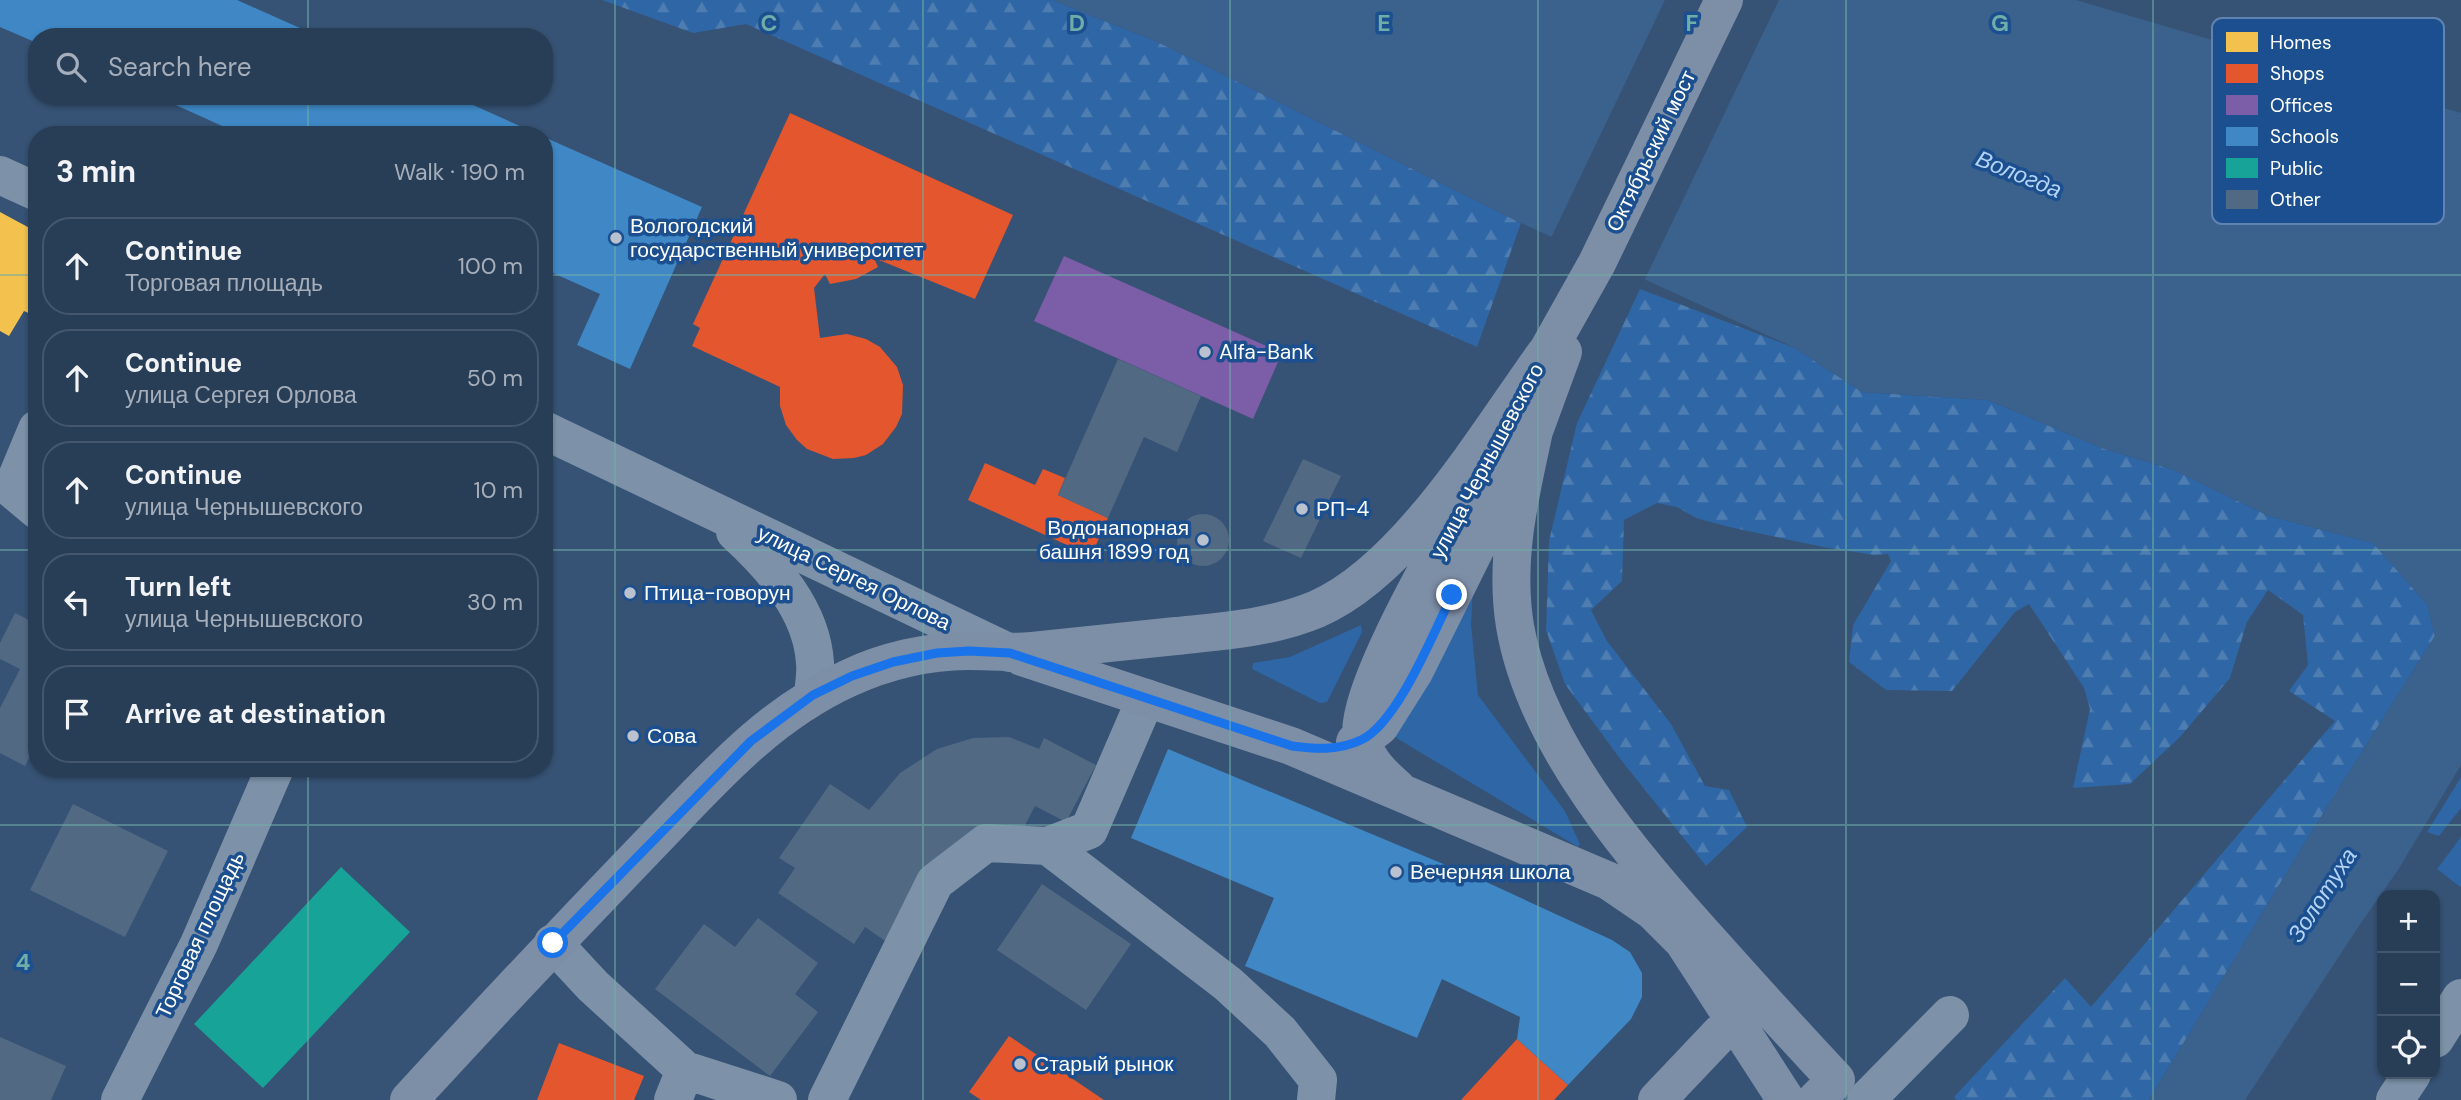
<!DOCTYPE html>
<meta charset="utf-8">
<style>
body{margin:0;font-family:"DM Sans",sans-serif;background:#30455d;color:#f1f3f6}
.controls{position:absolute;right:21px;bottom:21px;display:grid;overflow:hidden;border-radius:14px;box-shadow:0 2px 5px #0004}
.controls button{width:63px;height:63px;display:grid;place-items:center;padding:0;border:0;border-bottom:2px solid #44576d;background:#283e57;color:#f1f3f6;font:35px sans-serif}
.stop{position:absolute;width:21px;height:21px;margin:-16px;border:5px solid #1a73e8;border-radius:50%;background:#fff}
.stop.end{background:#1a73e8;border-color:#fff;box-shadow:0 2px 7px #0008}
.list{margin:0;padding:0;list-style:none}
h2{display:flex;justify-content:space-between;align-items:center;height:91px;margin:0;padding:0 28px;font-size:30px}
h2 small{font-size:23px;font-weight:400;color:#a5aeba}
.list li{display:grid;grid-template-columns:46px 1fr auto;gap:21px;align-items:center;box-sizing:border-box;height:98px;margin:0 14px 14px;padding:0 14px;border:2px solid #44576d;border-radius:28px}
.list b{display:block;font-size:26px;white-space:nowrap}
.list p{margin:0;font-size:23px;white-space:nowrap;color:#a5aeba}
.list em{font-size:23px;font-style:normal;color:#a5aeba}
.icon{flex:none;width:38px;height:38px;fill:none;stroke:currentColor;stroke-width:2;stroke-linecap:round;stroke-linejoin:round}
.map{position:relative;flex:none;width:2461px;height:1100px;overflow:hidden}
.search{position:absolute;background:#283e57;box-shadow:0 2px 5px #0004;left:28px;top:28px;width:525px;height:77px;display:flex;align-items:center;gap:18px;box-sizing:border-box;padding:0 24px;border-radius:28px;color:#a5aeba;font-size:26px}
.panel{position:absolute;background:#283e57;box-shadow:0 2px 5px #0004;left:28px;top:126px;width:525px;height:651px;border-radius:28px}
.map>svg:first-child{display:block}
</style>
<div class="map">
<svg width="2461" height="1100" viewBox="0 0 2461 1100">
<defs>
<pattern id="forest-firs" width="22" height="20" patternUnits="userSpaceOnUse" patternTransform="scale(1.75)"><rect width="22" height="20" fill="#2f66a5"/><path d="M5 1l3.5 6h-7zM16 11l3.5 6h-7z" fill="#4e7db2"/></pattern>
</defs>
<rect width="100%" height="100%" fill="#365274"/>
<!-- grass -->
<path fill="#2f66a5" d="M1474,573L1471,624L1478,695L1565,811L1580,844L1578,847L1398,739L1391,732Z
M1361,625L1362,632L1327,702L1320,703L1252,669L1253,663L1290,657Z
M2461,777V808L2439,836L2427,832Z
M2461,837V886L2460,887L2437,869Z"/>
<!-- forest -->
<path fill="url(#forest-firs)" d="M602,0H1052L1158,42L1521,223L1477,347L746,24L693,33Z
M1640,289L1795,348L1862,392L1988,400L2102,448L2174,470L2269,516L2373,543L2427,604L2435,636L2312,831L2149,1100H1957L1954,1097L2065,978L2091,1007L2335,721L2289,691L2308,665L2303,615L2268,590L2247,622L2230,678L2180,737L2130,784L2073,788L2090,709L2084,688L2029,604L2015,612L1952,691L1886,690L1849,662L1853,625L1891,561L1888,554L1874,555L1823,547L1729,527L1696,518L1677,507L1657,503L1624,520L1622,581L1591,610L1607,641L1671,724L1705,786L1729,790L1747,827L1706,866L1621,760L1565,684L1546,630L1549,541L1577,423Z"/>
<!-- water -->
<path fill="#3b618d" d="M1052,0H2076L2461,113V765L2398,870L2359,926L2245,1100H2149L2312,831L2435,636L2427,604L2373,543L2269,516L2174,470L2102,448L1988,400L1862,392L1795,348L1521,223L1158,42Z"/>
<!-- pier -->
<path fill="#365274" d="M1665,0H1779L1643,283L1550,240Z"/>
<!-- homes -->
<path fill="#f2c14e" d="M0,212L37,232V317L24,311L9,336L0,331Z"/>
<!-- shops -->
<path fill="#e4572e" d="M790,113L1013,215L975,299L874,258L878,267L856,279L830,284L825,274L814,288L820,338L847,334L866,339L880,347L897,367L903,385L902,414L896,427L883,444L866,455L854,458L833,459L807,449L797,440L786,425L780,406V387L692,346L700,328L693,324Z
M985,463L1035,485L1043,469L1065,478L1058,495L1108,518L1091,556L968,500Z
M1009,1036L1104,1100H981L969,1092Z
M1517,1039L1568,1085L1554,1100H1461Z
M559,1043L644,1076L634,1100H537Z"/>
<!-- offices -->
<path fill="#7b5ea7" d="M1064,256L1282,353L1253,419L1034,321Z"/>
<!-- schools -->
<path fill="#3f88c5" d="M0,0H237L320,37H37V43L0,27Z
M156,96H453L540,135H242Z
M544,137L702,207L630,369L577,345L600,294L544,269Z
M1168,749L1484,881L1612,940L1630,952L1642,973V997L1631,1019L1568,1085L1517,1039L1520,1017L1442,979L1417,1038L1245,966L1274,898L1131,838Z"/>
<!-- public -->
<path fill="#17a398" d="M341,867L410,932L263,1088L194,1024Z"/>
<!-- building -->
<path fill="#526984" d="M1118,359L1201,396L1177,452L1144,437L1108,518L1058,495Z
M1303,459L1341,476L1301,558L1263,541Z
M1177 540a26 26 0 1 1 52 0a26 26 0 1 1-52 0Z
M15,613L37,624V742L25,766L0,753V708L20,669L0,659V643Z
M1009,737L1039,749L1044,738L1096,765L1066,822L1035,806L1022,831L888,943L865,927L854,944L778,893L795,868L779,858L830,784L869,810L900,773L937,749L973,738Z
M73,804L168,851L125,937L30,890Z
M1042,884L1131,944L1086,1010L997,950Z
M758,918L818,963L795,994L818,1012L770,1076L655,989L704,924L735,947Z
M0,1037L66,1066L51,1100H0Z"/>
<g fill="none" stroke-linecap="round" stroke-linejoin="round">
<!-- minor -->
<path stroke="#7d92a8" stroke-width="38" d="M0,175L37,192
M37,429L12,489L37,510
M544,430L1010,653
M735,532C772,566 812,610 815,663C816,673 814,685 813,695
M1048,846L1228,984L1280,1032L1318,1080L1316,1100
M553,943L593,986L685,1070L778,1100
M2435,1039L2461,998
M120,1100L199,944L275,768
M673,1100L685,1070
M827,1100L935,882L986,843L1048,846L1089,830L1146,698
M1866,1100L1950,1015
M2395,1100L2412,1074"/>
<!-- major -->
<path stroke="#7d8ea7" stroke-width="38" d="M1533,377L1597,263L1724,0
M1534,431C1520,495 1504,560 1515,626C1535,744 1633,856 1711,943C1752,989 1794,1035 1836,1080L1816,1100
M1022,657L1291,746L1609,881L1653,911L1683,941L1786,1100
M1355,742L1371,733L1380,726L1414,672L1534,431L1563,352
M1397,788C1382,775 1368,762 1362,741C1350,696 1450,529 1476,482
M409,1100C487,1015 566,931 646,848C709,783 765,716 849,678C885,661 928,651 968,651C990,651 1010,653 1032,651C1080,646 1128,641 1176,636C1223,631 1272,628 1317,609C1407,570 1488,433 1545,354
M1657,1100L1751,1001"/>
</g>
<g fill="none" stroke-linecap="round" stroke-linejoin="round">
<!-- route -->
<path stroke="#1a73e8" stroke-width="9" d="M553,943L751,741L813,695L852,676L893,662L937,653L969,651L1010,653L1292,746C1315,749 1338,751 1361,740C1397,724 1434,632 1452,595"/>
</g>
<!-- grid -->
<path fill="none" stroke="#6fada8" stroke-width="2" stroke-opacity="0.55" d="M308,0V37M615,0V1100M923,0V1100M1230,0V1100M1538,0V1100M1846,0V1100M2153,0V1100M308,96V135M0,275H37M544,275H2461M0,550H37M544,550H2461M308,768V1100M0,825H2461"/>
<!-- markers -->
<g fill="#b9c2ce" stroke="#1b4f8f" stroke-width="2.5">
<circle cx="616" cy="238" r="7"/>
<circle cx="1205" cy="352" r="7"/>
<circle cx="1302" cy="509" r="7"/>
<circle cx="1203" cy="540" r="7"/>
<circle cx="630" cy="593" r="7"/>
<circle cx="633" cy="736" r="7"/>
<circle cx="1396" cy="872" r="7"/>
<circle cx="1020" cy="1064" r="7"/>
</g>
<g text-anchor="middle" stroke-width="7" stroke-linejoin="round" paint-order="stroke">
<!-- street labels -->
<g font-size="21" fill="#fff" stroke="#1b4f8f">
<text transform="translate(1651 151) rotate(-64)" y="7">Октябрьский мост</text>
<text transform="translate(1487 461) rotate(-62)" y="7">улица Чернышевского</text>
<text transform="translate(854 578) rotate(26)" y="7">улица Сергея Орлова</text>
<text transform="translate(200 935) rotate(-65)" y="7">Торговая площадь</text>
</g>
<!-- poi labels -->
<g font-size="21" fill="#fff" stroke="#1b4f8f" text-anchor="start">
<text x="630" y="233">Вологодский<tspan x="630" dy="24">государственный университет</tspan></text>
<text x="1219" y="359">Alfa-Bank</text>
<text x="1316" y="516">РП-4</text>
<text x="1189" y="535" text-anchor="end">Водонапорная<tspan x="1189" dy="24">башня 1899 год</tspan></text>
<text x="644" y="600">Птица-говорун</text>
<text x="647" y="743">Сова</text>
<text x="1410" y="879">Вечерняя школа</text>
<text x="1034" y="1071">Старый рынок</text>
</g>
<!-- water labels -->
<g font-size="23" font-style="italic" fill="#b5d3f5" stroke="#1b4f8f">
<text transform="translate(2019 174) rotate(22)" y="8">Вологда</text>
<text transform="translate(2322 895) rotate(-57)" y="8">Золотуха</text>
</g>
</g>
<!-- legend -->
<rect x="2212" y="18" width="232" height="206" rx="10" fill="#1b4f8f" stroke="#5f84b1" stroke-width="2"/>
<rect x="2226" y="32" width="32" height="20" fill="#f2c14e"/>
<rect x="2226" y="64" width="32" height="19" fill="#e4572e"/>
<rect x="2226" y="95" width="32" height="20" fill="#7b5ea7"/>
<rect x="2226" y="127" width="32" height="19" fill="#3f88c5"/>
<rect x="2226" y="158" width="32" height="20" fill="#17a398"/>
<rect x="2226" y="190" width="32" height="19" fill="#526984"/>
<g font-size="19" fill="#fff">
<text x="2270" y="49">Homes</text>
<text x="2270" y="80">Shops</text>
<text x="2270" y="112">Offices</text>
<text x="2270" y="143">Schools</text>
<text x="2270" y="175">Public</text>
<text x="2270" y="206">Other</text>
</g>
<g font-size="23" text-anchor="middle" font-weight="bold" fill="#6fada8" stroke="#1b4f8f" stroke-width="7" stroke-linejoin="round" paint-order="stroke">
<text x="769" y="31">C</text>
<text x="1077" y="31">D</text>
<text x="1384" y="31">E</text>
<text x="1692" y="31">F</text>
<text x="2000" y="31">G</text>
<text x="23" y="970">4</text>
</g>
</svg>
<div class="controls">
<button>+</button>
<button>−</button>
<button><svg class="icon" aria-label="locate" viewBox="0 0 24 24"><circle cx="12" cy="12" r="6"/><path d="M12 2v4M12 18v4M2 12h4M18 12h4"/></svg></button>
</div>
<div class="stop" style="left:553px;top:943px"></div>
<div class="stop end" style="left:1452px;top:595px"></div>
<div class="search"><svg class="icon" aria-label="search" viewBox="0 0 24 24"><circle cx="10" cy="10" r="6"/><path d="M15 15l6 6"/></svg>Search here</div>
<section class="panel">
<h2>3 min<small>Walk · 190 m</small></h2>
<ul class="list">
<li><svg class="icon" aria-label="ahead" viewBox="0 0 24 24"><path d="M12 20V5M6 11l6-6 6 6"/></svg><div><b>Continue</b><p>Торговая площадь</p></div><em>100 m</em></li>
<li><svg class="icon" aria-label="ahead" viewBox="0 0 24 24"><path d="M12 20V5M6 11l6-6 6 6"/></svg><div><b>Continue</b><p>улица Сергея Орлова</p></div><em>50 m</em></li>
<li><svg class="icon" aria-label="ahead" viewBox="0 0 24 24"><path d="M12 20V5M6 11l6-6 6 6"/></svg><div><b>Continue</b><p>улица Чернышевского</p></div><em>10 m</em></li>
<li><svg class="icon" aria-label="left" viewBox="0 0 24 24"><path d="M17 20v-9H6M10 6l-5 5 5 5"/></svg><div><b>Turn left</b><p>улица Чернышевского</p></div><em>30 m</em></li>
<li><svg class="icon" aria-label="arrive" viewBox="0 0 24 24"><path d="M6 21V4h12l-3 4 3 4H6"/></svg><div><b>Arrive at destination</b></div></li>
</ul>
</section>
</div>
